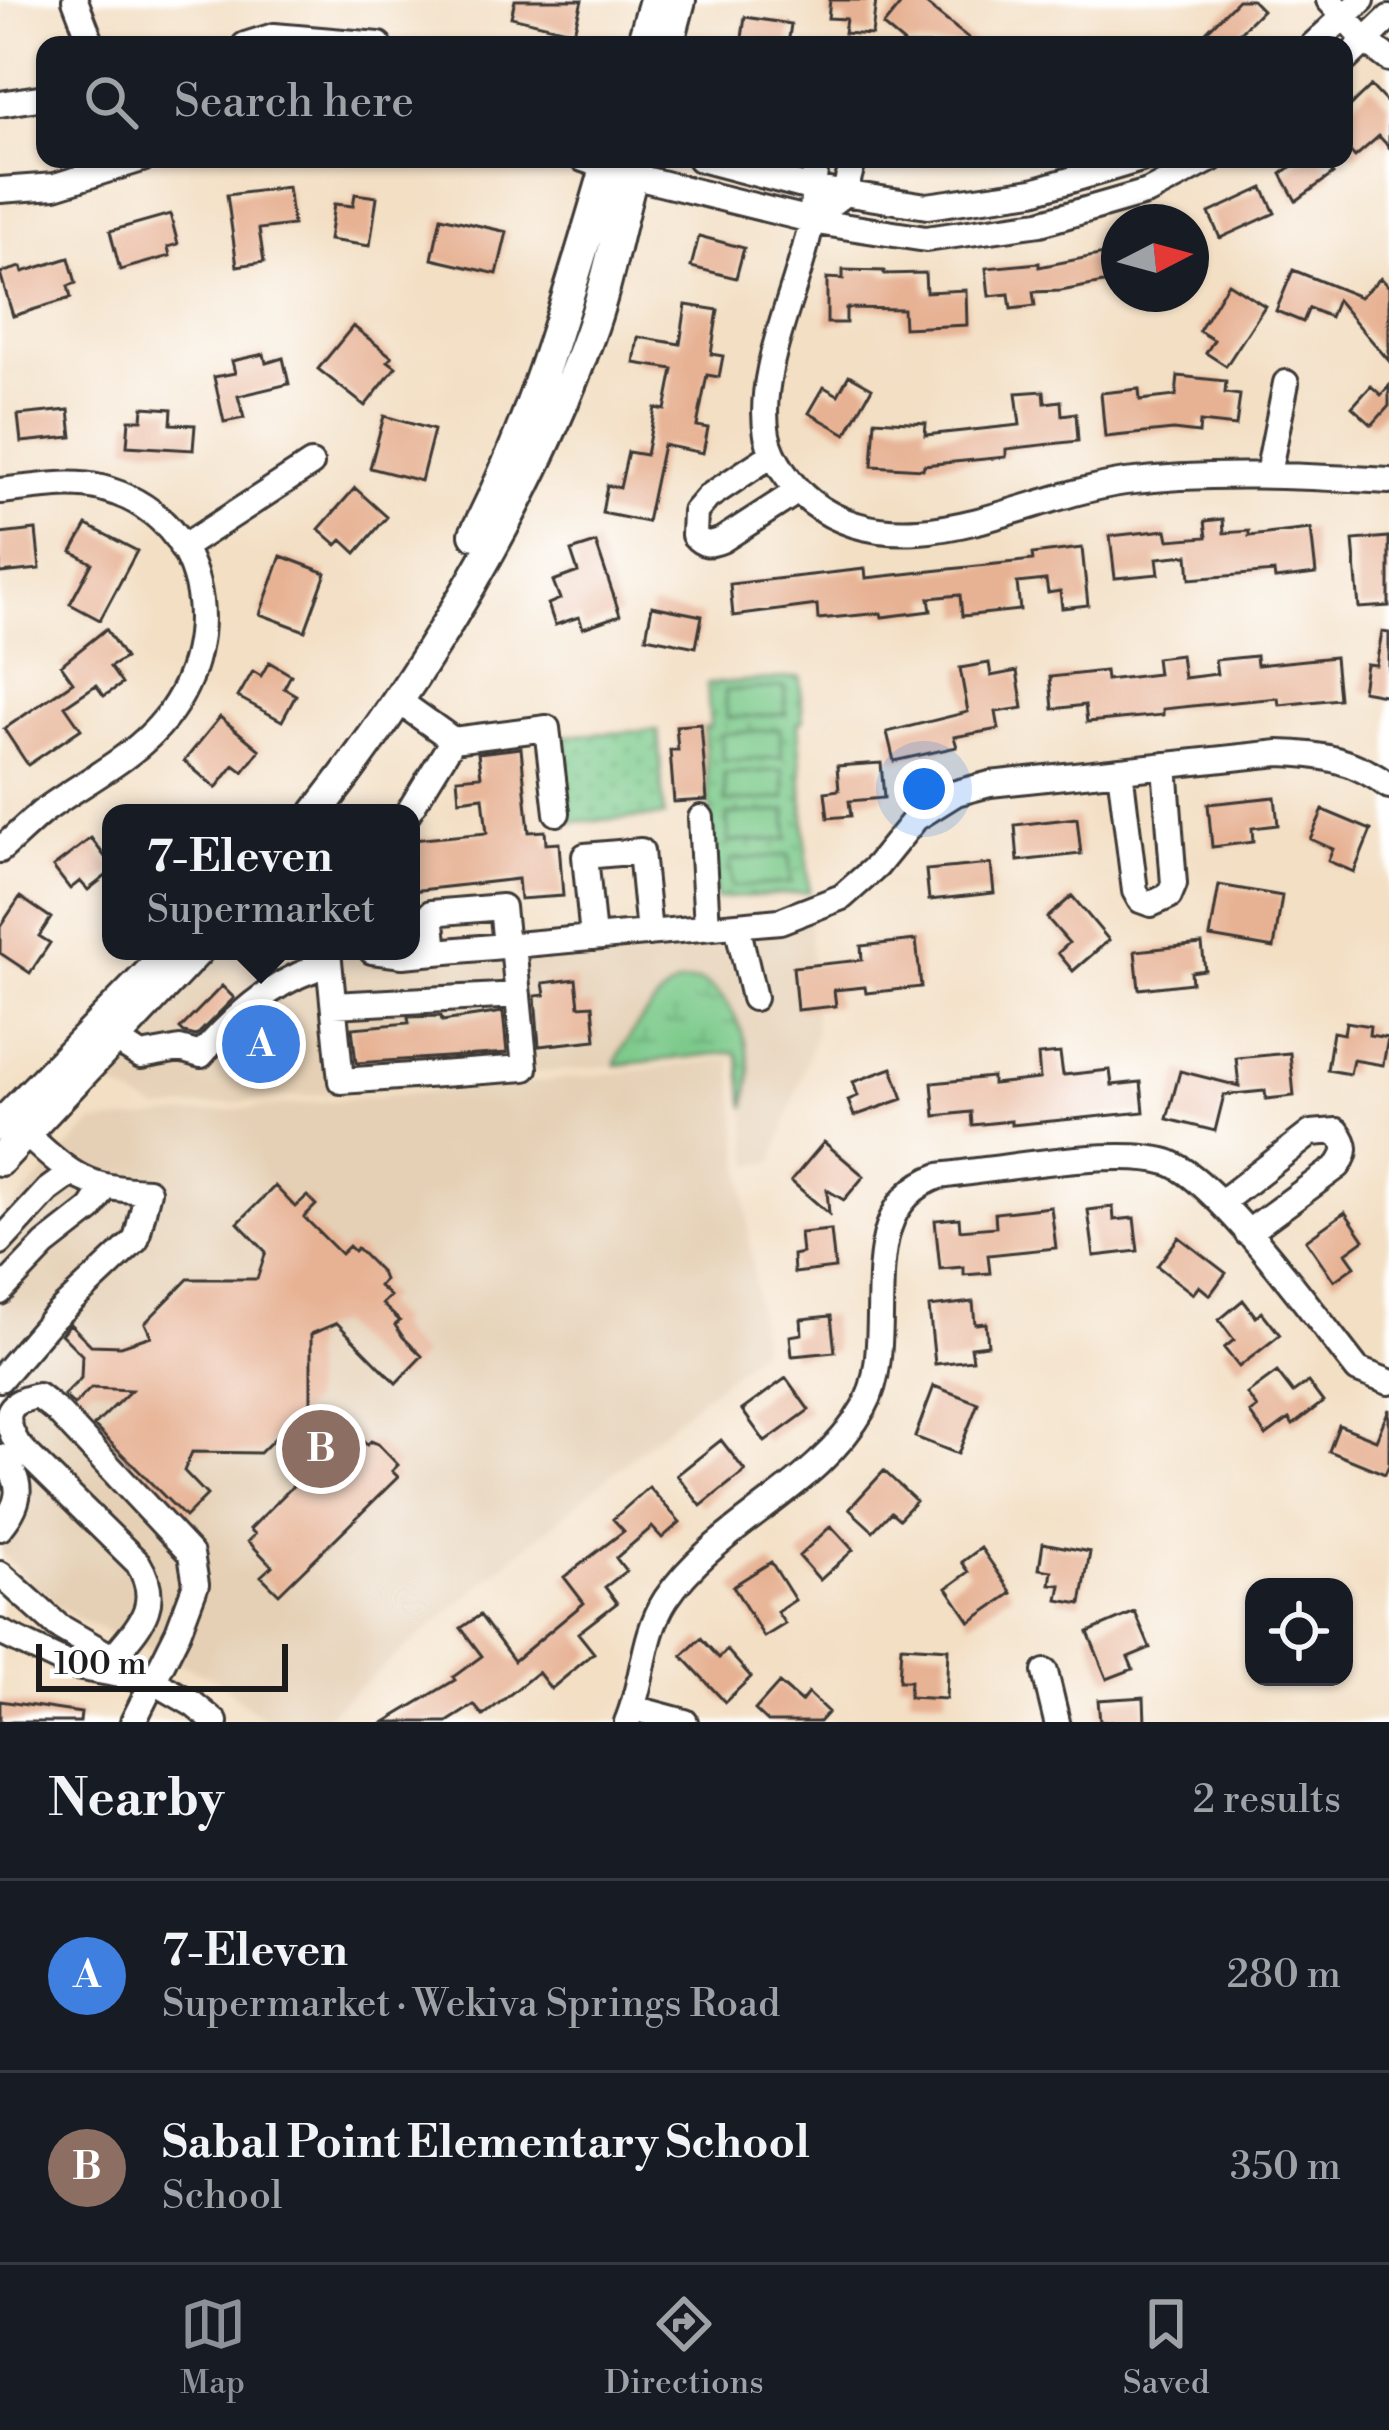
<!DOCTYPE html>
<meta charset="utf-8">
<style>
body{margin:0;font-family:"Libre Bodoni",serif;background:#242831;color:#f1f3f6}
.controls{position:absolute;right:36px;bottom:36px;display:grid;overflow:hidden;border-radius:24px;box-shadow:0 3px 9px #0004}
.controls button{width:108px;height:108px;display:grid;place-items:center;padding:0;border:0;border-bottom:3px solid #363941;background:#171b24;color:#f1f3f6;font:60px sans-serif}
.compass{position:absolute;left:1101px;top:204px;width:108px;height:108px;border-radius:50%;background:#171b24;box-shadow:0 3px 9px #0004;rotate:84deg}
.scale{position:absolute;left:36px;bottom:30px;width:252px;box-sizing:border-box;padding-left:12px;border:6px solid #1c1c1c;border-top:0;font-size:33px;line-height:42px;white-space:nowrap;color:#1c1c1c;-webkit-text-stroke:9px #fff;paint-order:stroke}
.you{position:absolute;left:924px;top:789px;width:42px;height:42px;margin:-30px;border:9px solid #fff;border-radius:50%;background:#1a73e8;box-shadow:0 0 0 18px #1a73e833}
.badge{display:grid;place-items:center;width:78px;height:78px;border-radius:50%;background:#8c9099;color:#fff;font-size:39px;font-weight:700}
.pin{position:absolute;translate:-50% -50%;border:6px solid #fff;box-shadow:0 3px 12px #0006}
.popup{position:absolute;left:102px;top:804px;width:318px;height:156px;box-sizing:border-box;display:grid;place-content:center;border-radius:24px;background:#171b24;filter:drop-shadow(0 3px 9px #0005);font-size:39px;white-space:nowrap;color:#9ea1a6}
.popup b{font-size:45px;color:#f1f3f6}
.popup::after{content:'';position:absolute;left:50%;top:100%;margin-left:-24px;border:24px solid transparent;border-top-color:#171b24}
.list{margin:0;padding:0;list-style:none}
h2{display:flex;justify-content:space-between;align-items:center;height:156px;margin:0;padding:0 48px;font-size:51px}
h2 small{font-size:39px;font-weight:400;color:#9ea1a6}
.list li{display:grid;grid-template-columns:78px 1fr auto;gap:36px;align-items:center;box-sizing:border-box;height:192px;padding:0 48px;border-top:3px solid #363941}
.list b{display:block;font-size:45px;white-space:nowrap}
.list p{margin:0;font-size:39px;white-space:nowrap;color:#9ea1a6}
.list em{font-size:39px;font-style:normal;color:#9ea1a6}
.icon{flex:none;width:66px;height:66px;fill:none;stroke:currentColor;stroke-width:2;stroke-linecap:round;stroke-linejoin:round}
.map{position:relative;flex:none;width:1389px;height:1722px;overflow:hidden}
.search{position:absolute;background:#171b24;box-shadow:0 3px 9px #0004;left:36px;right:36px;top:36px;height:132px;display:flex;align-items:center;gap:30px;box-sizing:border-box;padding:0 42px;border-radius:24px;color:#9ea1a6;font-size:45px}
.sheet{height:540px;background:#171b24}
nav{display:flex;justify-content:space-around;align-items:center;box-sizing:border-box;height:168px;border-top:3px solid #363941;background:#171b24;font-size:33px;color:#9ea1a6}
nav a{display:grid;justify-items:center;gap:6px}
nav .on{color:#8c9099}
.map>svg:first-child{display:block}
</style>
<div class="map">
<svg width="1389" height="1722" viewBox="0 0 1389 1722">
<defs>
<pattern id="wetland-marsh" width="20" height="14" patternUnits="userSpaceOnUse" patternTransform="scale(3)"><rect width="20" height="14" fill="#7ac989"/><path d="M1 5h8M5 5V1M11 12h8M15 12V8" fill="none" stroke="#69ac76"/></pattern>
<pattern id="park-dots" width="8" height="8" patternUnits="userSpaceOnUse" patternTransform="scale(3)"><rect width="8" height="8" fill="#7ac989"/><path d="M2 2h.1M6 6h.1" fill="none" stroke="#69ac76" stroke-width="1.8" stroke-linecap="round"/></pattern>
</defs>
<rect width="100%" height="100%" fill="#fff"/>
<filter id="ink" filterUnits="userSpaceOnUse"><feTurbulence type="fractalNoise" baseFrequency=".00833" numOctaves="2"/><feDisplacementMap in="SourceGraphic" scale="24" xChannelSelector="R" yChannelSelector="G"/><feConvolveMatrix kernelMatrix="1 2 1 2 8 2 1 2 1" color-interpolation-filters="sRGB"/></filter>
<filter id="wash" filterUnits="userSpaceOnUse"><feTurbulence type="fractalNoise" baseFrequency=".004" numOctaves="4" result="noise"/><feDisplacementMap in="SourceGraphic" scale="48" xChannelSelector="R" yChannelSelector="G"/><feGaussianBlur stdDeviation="2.7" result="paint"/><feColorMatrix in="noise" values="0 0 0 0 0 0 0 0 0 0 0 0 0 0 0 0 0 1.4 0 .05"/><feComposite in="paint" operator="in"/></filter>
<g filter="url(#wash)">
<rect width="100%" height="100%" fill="#f3dfc4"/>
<!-- built -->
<path fill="#e5d0b5" d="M809,921L816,1033L773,1162L751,1165L745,1108L750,1067L727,1000L678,983L632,1033L616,1057V1065L158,1110L94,1077L216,951H342L401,964Z
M731,1059L761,1348L318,1722H268L215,1679L80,1620L49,1601L0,1551V1220L92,1123L537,1082Z"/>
<!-- wetland -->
<path fill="url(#wetland-marsh)" stroke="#4b7252" stroke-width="3" d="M698,981C728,990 748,1037 750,1069C751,1081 747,1096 745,1108L739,1058L735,1052L616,1065C619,1046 659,993 677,984C679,983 696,981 698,981Z"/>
<!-- park -->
<path fill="url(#park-dots)" stroke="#4b7252" stroke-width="3" d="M800,677L803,721L798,723L809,892L716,899L704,728L710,727L707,684Z
M658,730L664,816L569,822L564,736Z"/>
<!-- pitch -->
<path fill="#7ac989" stroke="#4b7252" stroke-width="3" d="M784,687L786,714L727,718L725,691Z
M780,729L782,757L723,761L721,734Z
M783,770L785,798L726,802L724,774Z
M786,811L788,839L729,842L727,815Z
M789,855L791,883L732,887L730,860Z"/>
<g id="blocks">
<!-- building -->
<path fill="#e7b294" d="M515,0H582L574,32L511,17Z
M830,0H876L872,35L844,33L846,19L828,18Z
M904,0H921L977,45H906L883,26Z
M1238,0H1252L1262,10L1238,34L1249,45H1211L1202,36Z
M745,17L791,24L788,45H741Z
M1371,86L1389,105V147L1379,136L1355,157L1344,145V112Z
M1302,159H1322L1333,174L1296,201L1281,174Z
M288,187L293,225L259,229L264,262L237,266L227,195Z
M1263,188L1275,213L1220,238L1209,213Z
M355,194L377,197L370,246L329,240L334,204L353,206Z
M170,214L178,244L168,247L170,256L120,270L110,231Z
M441,217L507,232L497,274L432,259Z
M699,236L744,248L736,278L691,267Z
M1119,251V280L1061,291L1033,292L1035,306L1011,309L1009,294L989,296L986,268L1039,263V267Z
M69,258L76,283L68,286L71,298L13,316L0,273L21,267L23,272Z
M843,270L884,271V274L925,273L926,292L966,290L967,325L904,328L903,309L846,308V323H827V278L843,279Z
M1293,270L1360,297L1381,278L1389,287V361L1337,300L1330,317L1309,308L1303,322L1276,311Z
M1228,283L1265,306L1226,366L1206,353L1214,340L1199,331Z
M686,305L718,310L711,354L723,356L719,377L707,375L697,426L708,428L703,453L663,445L647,522L602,513L607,485L620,488L628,452L646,455L655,408L665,410L673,369L634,363L638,337L680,344Z
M353,326L392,357L388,361L396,367L365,406L318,369Z
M264,354L266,363L283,358L289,384L238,396L244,418L224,422L214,377L235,373L232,361Z
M849,375L872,388L846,434L809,413L824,387L838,395Z
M1178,376L1226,381L1225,393L1240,395L1236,426L1200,422L1199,433L1173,430L1105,437L1101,393L1139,389L1140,400L1176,396Z
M1371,386L1381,395L1389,386V406L1372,425L1352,407Z
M1044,391L1045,403L1061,401L1062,415L1076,413L1078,441L1006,449V457L924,465L923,469L872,466L875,420L926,423L925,435L1020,425L1016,393Z
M143,407L172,409L171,424L195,425L193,450L127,446L129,420H142Z
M69,410L72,437L21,442L18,415Z
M384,416L434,430L421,481L370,468Z
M355,488L387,517L356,553L342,540L337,545L319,529Z
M1223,519L1224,533L1249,531V536L1311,529L1316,574L1275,579L1274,572L1190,579L1188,555L1157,558L1159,574L1115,578L1110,536L1167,530L1169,540L1207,537L1205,521Z
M87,525L137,551L100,620L70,604L92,563L72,552Z
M36,530L40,569L0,573V534Z
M1389,537V606L1359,608L1353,540Z
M596,543L620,615L583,628L579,617L555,625L548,604L560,599L553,581L578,572L571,551Z
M1082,548L1088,605L1062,608L1060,591L1048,593L1046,580L1017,583L1020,610L962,616L960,595L929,598L931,611L882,617L881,613L818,619L817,605L733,616L730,584L865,569L866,578L1033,560L1032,554Z
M281,556L326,573L305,631L260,614Z
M652,606L702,616L696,647L646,637Z
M106,629L125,658L110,667L122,684L104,696L96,685L65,706L81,729L28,765L4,729L73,682L61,665Z
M1382,632L1389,633V696L1362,691L1366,664L1376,665Z
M1181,655L1184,678L1217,674L1215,660L1256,656L1257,665L1335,657L1339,699L1279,705L1278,698L1202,705L1163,709V715L1087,722L1085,705L1053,709L1050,677L1105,671L1106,680L1158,674L1156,658Z
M269,662L291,675L284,688L296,695L282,721L238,697L253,671L261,676Z
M989,663L991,676L1017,671L1023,708L996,712L999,729L954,737L957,747L894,761L887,732L968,712L960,668Z
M220,717L260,750L243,772L234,765L216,788L184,761Z
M701,724L707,800L674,802L670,750H678L676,726Z
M521,748L529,832L545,831L546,844L559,843L563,896L520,899L518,879L411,891V840L487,833L483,797L459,800L457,778L481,776L478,753Z
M881,763L884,798L849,801L851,816L828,818L825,792L839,790L837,766Z
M1275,797L1278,825L1252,828L1253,842L1212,847L1208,804Z
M1323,810L1371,830L1354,872L1328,861L1333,849L1310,839Z
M1077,818L1081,854L1018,861L1015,825Z
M91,838L111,865V872L88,890L80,881L70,889L53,867Z
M991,864L994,893L929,900L926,870Z
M1219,885L1282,896L1274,948L1210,937Z
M1072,896L1109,940L1073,971L1058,953L1069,943L1047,918Z
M20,897L51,918L39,936L50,943L30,973L0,953V927Z
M916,940L921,987L866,993L865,987L834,990L836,1006L797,1010L793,967L862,960L861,946Z
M1202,944L1205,970L1191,972L1192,983L1139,989L1135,951Z
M576,979L579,1006L593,1005L596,1040L539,1046L535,996L545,995L543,983Z
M222,986L234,998L196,1036L184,1033L180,1029Z
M503,1012L507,1053L356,1063L352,1028L409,1023L408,1017L441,1016L442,1021Z
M266,1016L294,1017V1034L259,1068L254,1063L249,1068L231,1050Z
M1346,1022L1370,1026L1369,1035L1388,1038L1383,1065L1353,1060L1350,1074L1327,1070L1333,1032L1344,1034Z
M1060,1053L1063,1075L1110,1070L1112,1085L1141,1082L1144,1112L1011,1125V1121L972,1125L971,1112L935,1116L932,1083L992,1077V1084L1040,1079L1038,1055Z
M1290,1053L1294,1096L1266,1099L1265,1091L1224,1095L1215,1131L1167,1119L1180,1071L1239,1086L1236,1058Z
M892,1068L903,1099L854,1116L848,1100L858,1096L853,1082Z
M824,1142L864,1176L844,1200L827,1190L829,1214L791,1181Z
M275,1186L295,1207L307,1196L316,1205L304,1217L341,1254L349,1246L354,1251L357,1248L381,1272L384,1280L379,1286L390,1296L382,1304L400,1321L395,1325L403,1337L422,1356L396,1383L337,1323L311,1334V1402L260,1453L192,1452L184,1471L207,1495L185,1517L94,1426L131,1390L91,1388L74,1405L64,1395L81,1378L82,1355L61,1334L70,1324L91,1345L121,1346L151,1336L145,1323L188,1279H257L266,1252L238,1223Z
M1051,1207L1056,1248L988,1255L990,1273L964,1275V1267L940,1269L935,1220L959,1218L960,1230L996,1227L995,1213Z
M1113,1207L1114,1220L1134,1218L1138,1251L1094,1256L1088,1210Z
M1345,1212L1364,1240L1346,1253L1355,1266L1334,1281L1306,1240Z
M831,1230L835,1268L794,1273L793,1255L802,1253L800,1233Z
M1179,1237L1226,1273L1210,1295L1199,1286L1193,1294L1157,1266Z
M1243,1300L1256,1317L1262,1312L1280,1335L1239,1367L1224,1348L1234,1340L1219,1320Z
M973,1302L975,1324L986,1323L988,1345L971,1347L973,1360L935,1364L929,1307Z
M831,1316L835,1352L792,1356L790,1336L802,1334L801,1319Z
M1277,1372L1293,1393L1308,1382L1323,1402L1293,1425L1289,1419L1266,1436L1250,1413L1257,1408L1247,1394Z
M786,1378L809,1410L765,1442L742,1410Z
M934,1386L978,1403L958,1454L915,1437Z
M1389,1409V1465L1385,1474L1329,1451L1339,1425L1376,1440Z
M350,1429L367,1445L371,1441L378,1444L398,1465L392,1471L398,1477L279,1594L261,1576L272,1566L248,1541L255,1534L250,1529Z
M721,1440L745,1471L701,1506L677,1475Z
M884,1471L916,1501L899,1519L891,1512L873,1531L849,1509Z
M649,1487L680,1522L662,1538L652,1527L616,1558L626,1571L605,1587L617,1603L578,1633L594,1653L551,1689L538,1672L483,1716L474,1705L447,1722H385L455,1680L453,1677L482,1656L461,1628L480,1615L514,1661L584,1603L564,1577L624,1531L613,1519Z
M831,1526L853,1550L820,1580L799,1556Z
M1043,1543L1090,1552L1081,1604L1058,1600L1061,1585L1050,1584L1052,1571L1039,1569Z
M981,1548L1012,1593L970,1622L947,1588L969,1572L962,1562Z
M771,1562L795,1600L777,1612L785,1624L764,1637L733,1586Z
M1135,1612L1150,1648L1128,1657L1133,1669L1107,1679L1088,1632Z
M701,1638L719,1658L727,1650L751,1677L725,1702L682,1656Z
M901,1646L948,1649L946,1699L909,1697L910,1681H899Z
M779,1683L801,1702L808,1693L828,1712L819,1722H768L755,1710Z
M1144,1697L1145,1722H1100L1098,1700Z
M0,1701L81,1713L80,1722H0Z"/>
</g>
</g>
<g filter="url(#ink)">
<use href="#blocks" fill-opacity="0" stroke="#3c3935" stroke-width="3"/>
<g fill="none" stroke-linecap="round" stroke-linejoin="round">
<defs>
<path id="minor" d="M75,0L92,45
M1329,0L1367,42L1389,59
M245,45L274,36L379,45
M1313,45L1362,0
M1344,61L1389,18
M0,104L45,97
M583,159L632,176L823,223L926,239L1040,223L1148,192L1211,159
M700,159L810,188L927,206L1033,191L1141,159
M817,159C812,181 814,201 811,222C801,284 755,370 767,435C772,460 791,486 811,502C904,573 1025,496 1125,482C1213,471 1301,476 1389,481
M0,190L55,186L142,159
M832,203L844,194L854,159
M773,454L708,497L695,512L694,535C703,546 710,545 722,540L798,491
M1268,474L1286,383
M0,491C32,488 69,480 101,488C208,515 228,639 166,718C133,760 82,782 41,813C27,825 14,838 0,850
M182,548L311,464
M396,699L453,740L547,728L557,813
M1120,770L1135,891L1140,900L1151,904L1169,896L1174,884L1165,765
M408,813L453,740
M701,818L707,927
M737,925L754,998
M593,938L585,856L641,851L649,933
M328,951L341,1081L525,1068L513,945
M372,951L403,955L780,921L842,897L877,866L916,818L956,793L990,784L1279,753C1321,754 1355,760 1389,786
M435,952L431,913L502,907L506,946
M334,1005L518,995
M116,1040L141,1056L180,1049L201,1055C233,1019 268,985 314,969L317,951
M1222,1202L1311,1133L1337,1131C1347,1144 1348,1152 1338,1166L1247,1233
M0,1242L48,1190L70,1174
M0,1292L45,1245L91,1209L104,1189
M0,1379L50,1321L136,1240L148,1191C84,1188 72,1176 26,1134
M0,1457C25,1481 22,1502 0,1528
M0,1574L58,1626L193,1704L215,1722
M0,1632L71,1666L131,1677
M112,1658C140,1625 163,1604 138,1563L18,1445C2,1417 4,1402 38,1396L58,1412L191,1554L196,1584L178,1632L133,1722
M1045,1672L1057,1722
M633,1708L685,1722
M627,1722C644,1683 642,1636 666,1599C718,1522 818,1489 864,1407C903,1338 845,1209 939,1176C996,1170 1116,1147 1167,1162C1216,1177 1321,1324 1358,1370L1389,1382"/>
<path id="major" d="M642,45L655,0
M668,45L680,0
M475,534C535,419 572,283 609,159
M316,813C423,677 530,499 589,336C610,279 619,217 637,159
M0,1126L171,951
M0,1160L197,951"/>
</defs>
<!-- minor casing -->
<use href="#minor" stroke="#3c3935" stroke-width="30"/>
<!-- major casing -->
<use href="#major" stroke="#3c3935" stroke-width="36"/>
<!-- minor -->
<use href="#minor" stroke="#fff" stroke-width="24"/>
<!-- major -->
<use href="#major" stroke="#fff" stroke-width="30"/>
</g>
</g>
</svg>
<div class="controls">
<button><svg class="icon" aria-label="locate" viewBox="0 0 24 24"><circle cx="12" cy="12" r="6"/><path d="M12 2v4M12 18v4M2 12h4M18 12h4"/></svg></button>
</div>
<svg class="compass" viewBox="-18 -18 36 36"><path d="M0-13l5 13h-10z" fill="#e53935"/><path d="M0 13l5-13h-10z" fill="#9ea1a6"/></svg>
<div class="scale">100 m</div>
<div class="you"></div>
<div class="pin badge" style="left:261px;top:1044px;background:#3f7fe0">A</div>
<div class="popup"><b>7-Eleven</b>Supermarket</div>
<div class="pin badge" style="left:321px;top:1449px;background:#8d6e63">B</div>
<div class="search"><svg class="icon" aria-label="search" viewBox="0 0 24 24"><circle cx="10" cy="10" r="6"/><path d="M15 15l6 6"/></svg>Search here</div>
</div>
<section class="sheet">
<h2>Nearby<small>2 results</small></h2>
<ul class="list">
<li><span class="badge" style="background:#3f7fe0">A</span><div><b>7-Eleven</b><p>Supermarket · Wekiva Springs Road</p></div><em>280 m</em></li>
<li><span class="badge" style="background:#8d6e63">B</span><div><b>Sabal Point Elementary School</b><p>School</p></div><em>350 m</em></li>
</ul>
</section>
<nav>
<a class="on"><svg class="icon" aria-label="map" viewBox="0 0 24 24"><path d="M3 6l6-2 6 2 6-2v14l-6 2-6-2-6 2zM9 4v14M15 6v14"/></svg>Map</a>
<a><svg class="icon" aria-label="directions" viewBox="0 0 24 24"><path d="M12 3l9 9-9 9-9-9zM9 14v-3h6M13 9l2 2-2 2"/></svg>Directions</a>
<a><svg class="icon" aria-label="saved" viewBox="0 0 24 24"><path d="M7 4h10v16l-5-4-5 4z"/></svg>Saved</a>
</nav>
